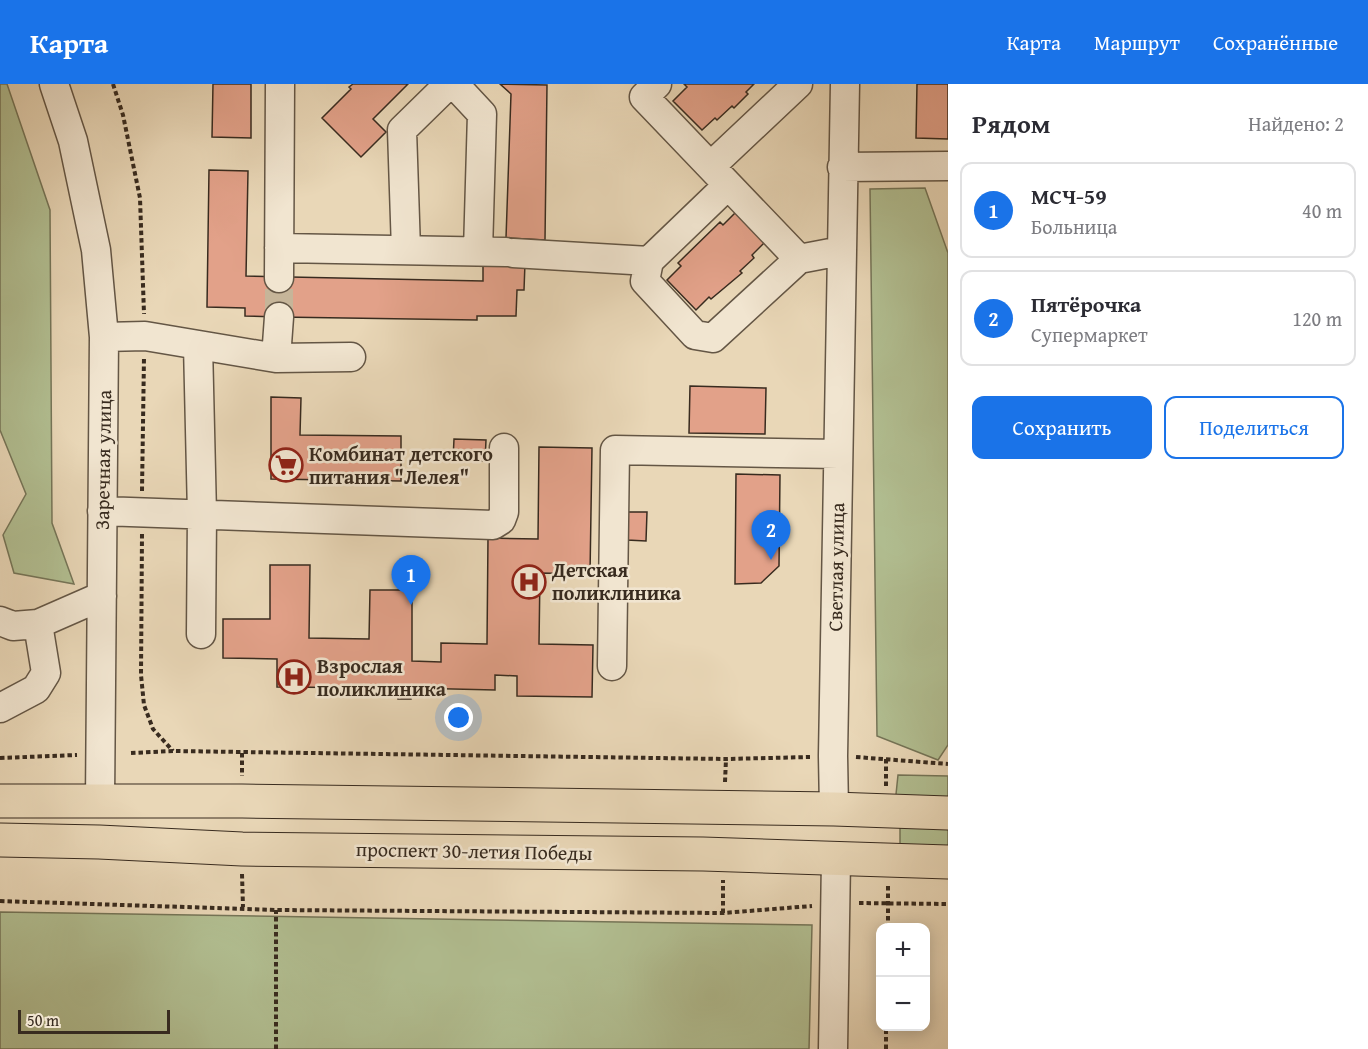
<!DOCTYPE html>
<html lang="ru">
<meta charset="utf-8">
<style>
body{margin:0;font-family:"Gentium Book Plus",serif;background:#f2f2f3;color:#2b2b33}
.controls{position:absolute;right:18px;bottom:18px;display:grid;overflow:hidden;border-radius:12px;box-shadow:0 3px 15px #0003}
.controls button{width:54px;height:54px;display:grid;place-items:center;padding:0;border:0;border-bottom:2px solid #e1e1e2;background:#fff;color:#2b2b33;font:30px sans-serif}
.scale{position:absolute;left:18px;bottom:15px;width:152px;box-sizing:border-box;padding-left:6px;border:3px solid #382b1f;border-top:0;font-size:16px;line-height:21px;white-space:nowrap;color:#382b1f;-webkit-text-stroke:4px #f1e5d0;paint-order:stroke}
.you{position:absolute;left:459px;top:634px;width:21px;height:21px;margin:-15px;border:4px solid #fff;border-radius:50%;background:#1a73e8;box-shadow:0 0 0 9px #1a73e833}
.badge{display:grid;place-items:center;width:39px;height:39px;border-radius:50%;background:#1a73e8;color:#fff;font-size:20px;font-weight:700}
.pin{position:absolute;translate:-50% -50px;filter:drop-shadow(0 2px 3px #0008)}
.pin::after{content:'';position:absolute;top:32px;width:21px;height:18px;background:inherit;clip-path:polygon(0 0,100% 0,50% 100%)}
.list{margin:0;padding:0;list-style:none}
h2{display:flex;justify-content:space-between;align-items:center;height:78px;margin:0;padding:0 24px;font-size:26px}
h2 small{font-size:20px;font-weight:400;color:#7c7c81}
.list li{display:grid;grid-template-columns:39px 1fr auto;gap:18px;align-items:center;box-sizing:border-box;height:96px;margin:0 12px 12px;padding:0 12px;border:2px solid #e1e1e2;border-radius:12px}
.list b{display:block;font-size:22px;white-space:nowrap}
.list p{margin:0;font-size:20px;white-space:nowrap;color:#7c7c81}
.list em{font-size:20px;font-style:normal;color:#7c7c81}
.actions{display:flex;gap:12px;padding:18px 24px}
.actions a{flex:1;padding:14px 0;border:2px solid #1a73e8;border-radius:12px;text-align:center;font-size:21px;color:#1a73e8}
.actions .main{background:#1a73e8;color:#fff}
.map{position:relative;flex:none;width:948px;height:965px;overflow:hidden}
header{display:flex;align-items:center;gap:36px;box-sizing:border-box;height:84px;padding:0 30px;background:#1a73e8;color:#fff}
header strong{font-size:28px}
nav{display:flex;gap:33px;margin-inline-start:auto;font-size:21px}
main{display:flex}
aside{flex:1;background:#fff}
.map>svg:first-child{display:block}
</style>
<header>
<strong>Карта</strong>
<nav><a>Карта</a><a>Маршрут</a><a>Сохранённые</a></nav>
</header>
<main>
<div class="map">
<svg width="948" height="965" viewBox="0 0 948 965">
<rect width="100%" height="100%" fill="#e9d7b7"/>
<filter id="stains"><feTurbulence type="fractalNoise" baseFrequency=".00333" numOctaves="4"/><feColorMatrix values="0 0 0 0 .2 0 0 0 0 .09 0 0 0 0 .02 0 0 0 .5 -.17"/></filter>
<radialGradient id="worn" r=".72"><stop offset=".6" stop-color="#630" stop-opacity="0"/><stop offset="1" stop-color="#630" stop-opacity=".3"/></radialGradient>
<!-- green -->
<path fill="#b2bf92" stroke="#757558" stroke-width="1.5" d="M0,0H7L50,126L52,439L74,500L14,489L3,451L26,410L0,346Z
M925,104L948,169V661L938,676L877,652L870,105Z
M898,691L948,692V721L895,720Z
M900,742L948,743V762L900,761Z
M0,828L812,841L809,965H0Z"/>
<!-- building -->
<path fill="#e2a189" stroke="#382b1f" stroke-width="1.5" d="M213,0H251V54L212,53Z
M353,0H408L373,35L386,48L361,73L322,34L351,5L349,3Z
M500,0L547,1L545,156L506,154L511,10Z
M684,0H754L746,8L748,10L734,24L732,22L717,36L715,34L702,46L673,17L687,3Z
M917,0H948V55L916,54Z
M209,86L248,87L246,192L483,197V177L506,154L513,155V179H525L524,206H517L516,232H477V236L279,233L245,232V224L207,223Z
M736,128L765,158L752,171L754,174L740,187L742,189L711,215L709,213L696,226L667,196L681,182L678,179L720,138L723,141Z
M690,302L766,304L765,350L689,349Z
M271,313L301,314L300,351L401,352V397L271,395Z
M454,355L486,356L485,377L453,376Z
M539,363L592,364L590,490L540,489L539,560L593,561L592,613L517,612V592L495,591V606L411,604V615H398V604L277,603V575L223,574V535H270V481H310L309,554L369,555L370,506H412V577L441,578V559L487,560L488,454L538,455Z
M736,390L780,391L779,482L761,499L735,500Z
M628,428H647L646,457L627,456Z"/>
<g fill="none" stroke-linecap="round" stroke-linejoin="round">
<!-- minor-tunnel -->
<path stroke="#c6b599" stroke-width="28" stroke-dasharray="28 14" stroke-linecap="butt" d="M279,233V194"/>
<defs>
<path id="minor" d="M54,0L73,57L96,166L104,253L100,717
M454,0L482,30L478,167
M657,0L644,13L799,175
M711,82L798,0
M842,83L948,82
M728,101L649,177L645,197L695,251L713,254L799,175L841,167
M279,164L506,168
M406,166L402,46L449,0
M513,169L649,177
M279,194L280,0
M104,253L145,252L276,274L279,233
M198,261L202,430L201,550
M276,274L351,273
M102,427L493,441L501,436L504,428V364
M0,537L13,542L38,540
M612,582L615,366L838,370
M0,624L36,605L46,589L38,540L102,512
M834,725L833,672L845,0
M833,965L836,775"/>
<path id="major" d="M0,717H242L834,725L948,729
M0,756L99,758L242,765L703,770L948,778"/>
</defs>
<!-- minor casing -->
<use href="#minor" stroke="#645645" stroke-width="31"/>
<!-- major casing -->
<use href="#major" stroke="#382b1f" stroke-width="35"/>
<!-- path -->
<path stroke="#382b1f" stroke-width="4" stroke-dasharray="4.5 3" stroke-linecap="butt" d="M113,0L123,31L140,114L144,230
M142,407L144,273
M142,450L141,591L144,621L153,645L173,667
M131,669L173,667L726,675L810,673
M242,669V692
M856,673L948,680
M0,674L77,671
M725,698L726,675
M886,702V675
M242,790L243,823
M888,802V844
M0,817L276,826L723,829L812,822
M859,819L948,820
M723,829V796
M276,965V826
M886,965V942"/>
<!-- minor -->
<use href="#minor" stroke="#f1e5d0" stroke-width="28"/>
<!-- major -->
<use href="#major" stroke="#e9d7b7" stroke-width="33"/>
</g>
<!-- icons -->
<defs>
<symbol id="supermarket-ring" viewBox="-11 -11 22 22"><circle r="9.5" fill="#f1e5d0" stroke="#8f2418" stroke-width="1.5"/><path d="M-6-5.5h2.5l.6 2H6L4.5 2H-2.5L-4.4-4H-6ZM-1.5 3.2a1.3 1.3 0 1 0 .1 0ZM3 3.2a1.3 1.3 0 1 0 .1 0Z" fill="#8f2418"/></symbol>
<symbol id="hospital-ring" viewBox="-11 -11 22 22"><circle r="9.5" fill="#f1e5d0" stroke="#8f2418" stroke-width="1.5"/><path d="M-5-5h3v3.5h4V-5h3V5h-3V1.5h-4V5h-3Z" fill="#8f2418"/></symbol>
</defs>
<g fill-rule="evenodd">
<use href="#supermarket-ring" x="267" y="362" width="38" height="38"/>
<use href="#hospital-ring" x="510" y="479" width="38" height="38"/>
<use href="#hospital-ring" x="275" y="574" width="38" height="38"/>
</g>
<g text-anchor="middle" stroke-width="5" stroke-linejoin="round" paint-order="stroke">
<!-- poi labels -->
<g font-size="20" font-weight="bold" fill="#382b1f" stroke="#f1e5d0" text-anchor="start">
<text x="309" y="377">Комбинат детского<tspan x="309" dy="23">питания "Лелея"</tspan></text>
<text x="552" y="493">Детская<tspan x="552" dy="23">поликлиника</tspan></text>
<text x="317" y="589">Взрослая<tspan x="317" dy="23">поликлиника</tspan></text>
</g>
<!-- street labels -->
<g font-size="20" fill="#382b1f" stroke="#f1e5d0">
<text transform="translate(103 376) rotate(-89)" y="7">Заречная улица</text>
<text transform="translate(836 483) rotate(-89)" y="7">Светлая улица</text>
<text transform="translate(474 767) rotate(1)" y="7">проспект 30-летия Победы</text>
</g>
</g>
<rect width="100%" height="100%" filter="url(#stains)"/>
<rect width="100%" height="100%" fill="url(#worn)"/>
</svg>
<div class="controls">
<button>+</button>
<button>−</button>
</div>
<div class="scale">50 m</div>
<div class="you"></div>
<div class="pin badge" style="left:411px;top:521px">1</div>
<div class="pin badge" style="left:771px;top:476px">2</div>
</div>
<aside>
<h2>Рядом<small>Найдено: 2</small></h2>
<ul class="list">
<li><span class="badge">1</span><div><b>МСЧ-59</b><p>Больница</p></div><em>40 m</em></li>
<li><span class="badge">2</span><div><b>Пятёрочка</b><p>Супермаркет</p></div><em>120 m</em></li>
</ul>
<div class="actions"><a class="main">Сохранить</a><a>Поделиться</a></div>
</aside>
</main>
